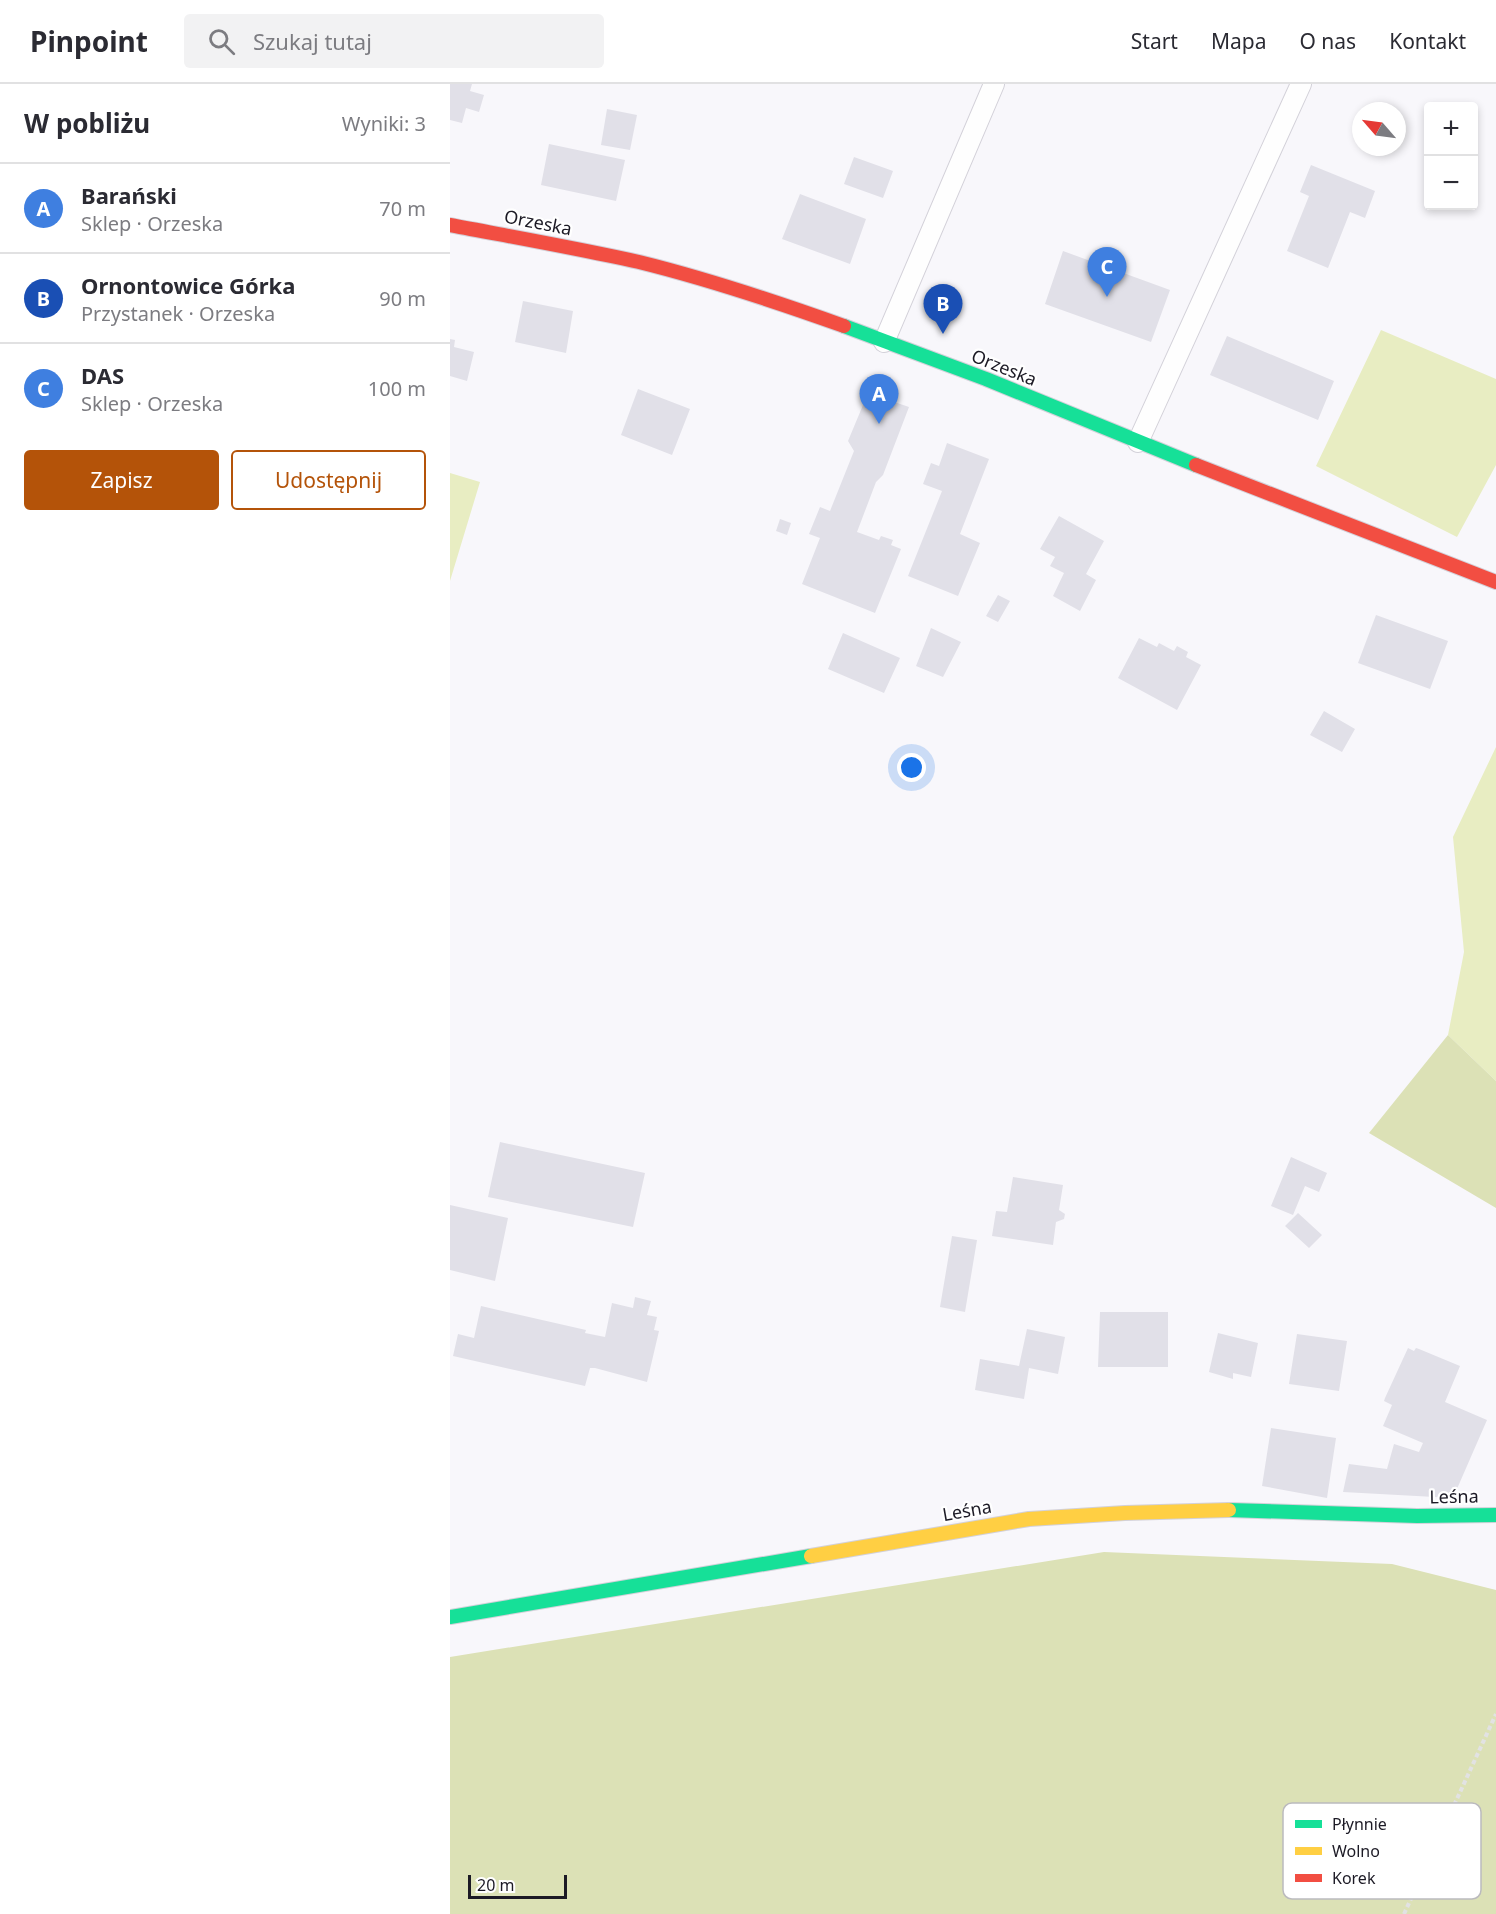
<!DOCTYPE html>
<html lang="pl">
<meta charset="utf-8">
<style>
body{margin:0;font-family:"Noto Sans",sans-serif;background:#f2f2f3;color:#2b2b33}
.controls{position:absolute;right:18px;top:18px;display:grid;overflow:hidden;border-radius:6px;box-shadow:0 3px 9px #0003}
.controls button{width:54px;height:54px;display:grid;place-items:center;padding:0;border:0;border-bottom:2px solid #e1e1e2;background:#fff;color:#2b2b33;font:30px sans-serif}
.compass{position:absolute;left:902px;top:18px;width:54px;height:54px;border-radius:50%;background:#fff;box-shadow:0 3px 9px #0003;rotate:298deg}
.scale{position:absolute;left:18px;bottom:15px;width:99px;box-sizing:border-box;padding-left:6px;border:3px solid #1c1a25;border-top:0;font-size:16px;line-height:21px;white-space:nowrap;color:#1c1a25;-webkit-text-stroke:4px #fff;paint-order:stroke}
.you{position:absolute;left:462px;top:684px;width:21px;height:21px;margin:-15px;border:4px solid #fff;border-radius:50%;background:#1a73e8;box-shadow:0 0 0 9px #1a73e833}
.badge{display:grid;place-items:center;width:39px;height:39px;border-radius:50%;background:#b45309;color:#fff;font-size:20px;font-weight:700}
.pin{position:absolute;translate:-50% -50px;filter:drop-shadow(0 2px 3px #0008)}
.pin::after{content:'';position:absolute;top:32px;width:21px;height:18px;background:inherit;clip-path:polygon(0 0,100% 0,50% 100%)}
.list{margin:0;padding:0;list-style:none}
h2{display:flex;justify-content:space-between;align-items:center;height:78px;margin:0;padding:0 24px;font-size:26px}
h2 small{font-size:20px;font-weight:400;color:#7c7c81}
.list li{display:grid;grid-template-columns:39px 1fr auto;gap:18px;align-items:center;box-sizing:border-box;height:90px;padding:0 24px;border-top:2px solid #e1e1e2}
.list b{display:block;font-size:22px;white-space:nowrap}
.list p{margin:0;font-size:20px;white-space:nowrap;color:#7c7c81}
.list em{font-size:20px;font-style:normal;color:#7c7c81}
.actions{display:flex;gap:12px;padding:18px 24px}
.actions a{flex:1;padding:14px 0;border:2px solid #b45309;border-radius:6px;text-align:center;font-size:21px;color:#b45309}
.actions .main{background:#b45309;color:#fff}
.icon{flex:none;width:33px;height:33px;fill:none;stroke:currentColor;stroke-width:2;stroke-linecap:round;stroke-linejoin:round}
.map{position:relative;flex:none;width:1046px;height:1830px;overflow:hidden}
header{display:flex;align-items:center;gap:36px;box-sizing:border-box;height:84px;padding:0 30px;background:#fff;border-bottom:2px solid #e1e1e2}
header strong{font-size:28px}
nav{display:flex;gap:33px;margin-inline-start:auto;font-size:21px}
.search{width:420px;height:54px;background:#f2f2f3;display:flex;align-items:center;gap:15px;box-sizing:border-box;padding:0 21px;border-radius:6px;color:#7c7c81;font-size:22px}
main{display:flex}
aside{flex:1;background:#fff}
.map>svg:first-child{display:block}
</style>
<header>
<strong>Pinpoint</strong>
<div class="search"><svg class="icon" aria-label="search" viewBox="0 0 24 24"><circle cx="10" cy="10" r="6"/><path d="M15 15l6 6"/></svg>Szukaj tutaj</div>
<nav><a>Start</a><a>Mapa</a><a>O nas</a><a>Kontakt</a></nav>
</header>
<main>
<aside>
<h2>W pobliżu<small>Wyniki: 3</small></h2>
<ul class="list">
<li><span class="badge" style="background:#3f7fe0">A</span><div><b>Barański</b><p>Sklep · Orzeska</p></div><em>70 m</em></li>
<li><span class="badge" style="background:#1a4fb4">B</span><div><b>Ornontowice Górka</b><p>Przystanek · Orzeska</p></div><em>90 m</em></li>
<li><span class="badge" style="background:#3f7fe0">C</span><div><b>DAS</b><p>Sklep · Orzeska</p></div><em>100 m</em></li>
</ul>
<div class="actions"><a class="main">Zapisz</a><a>Udostępnij</a></div>
</aside>
<div class="map">
<svg width="1046" height="1830" viewBox="0 0 1046 1830">
<rect width="100%" height="100%" fill="#f8f7fb"/>
<!-- green -->
<path fill="#e8edc2" d="M931,246L1046,295V381L1007,453L866,382Z
M0,389L30,398L0,497Z
M1046,663V997L998,951L1014,868L1003,753Z"/>
<!-- forest -->
<path fill="#dce1b6" d="M998,951L1046,997V1124L919,1049Z
M654,1468L942,1480L1046,1506V1830H0V1573Z"/>
<!-- building -->
<path fill="#e1e0e8" d="M0,0H22L20,7L34,11L29,28L16,24L12,39L0,36Z
M157,25L187,31L180,66L151,61Z
M99,60L175,76L166,117L91,101Z
M404,73L443,87L433,114L394,100Z
M861,81L925,107L915,134L900,128L878,184L837,167L859,112L850,108Z
M350,110L416,135L400,180L332,155Z
M613,167L720,206L701,258L595,220Z
M73,217L123,227L116,269L65,258Z
M777,252L884,297L868,336L760,291Z
M0,255L5,256L4,263L24,268L17,297L0,292Z
M188,305L240,325L222,371L171,351Z
M418,309L459,323L433,391L426,398L407,448L429,456L431,452L443,456L441,461L451,465L425,529L352,500L370,454L359,450L370,423L380,427L404,367L398,357Z
M497,359L539,375L510,450L530,459L508,512L458,492L492,407L473,400L481,379L489,382Z
M609,432L654,457L636,490L646,496L630,527L603,512L614,489L600,482L605,473L590,465Z
M330,435L341,439L337,451L326,447Z
M548,511L560,517L548,538L536,532Z
M926,531L998,557L980,605L908,579Z
M481,544L511,558L493,593L466,582Z
M393,549L450,574L434,609L378,585Z
M689,554L707,563L709,559L724,567L727,562L738,568L736,573L751,581L727,626L668,594Z
M874,627L905,645L892,668L860,651Z
M50,1058L195,1089L183,1143L38,1113Z
M841,1073L877,1089L869,1108L855,1102L843,1131L821,1122Z
M563,1093L613,1101L609,1126L615,1130L614,1135L606,1138L603,1161L542,1152L546,1127L557,1128Z
M0,1121L58,1134L45,1197L0,1186Z
M848,1129L872,1151L859,1164L835,1142Z
M502,1152L527,1156L515,1228L490,1223Z
M185,1213L201,1217L197,1231L207,1233L204,1246L209,1247L197,1298L145,1284H140L135,1302L3,1272L8,1250L24,1254L31,1222L136,1246L135,1249L155,1253L162,1219L183,1224Z
M650,1228H718V1283H648Z
M577,1245L615,1253L608,1290L579,1284L574,1315L525,1306L530,1275L569,1282Z
M768,1249L808,1259L801,1293L783,1289V1295L759,1288Z
M847,1250L897,1257L889,1307L839,1300Z
M958,1264L964,1267L966,1264L969,1265L1010,1282L995,1318L1037,1336L1003,1414L893,1408L899,1380L937,1385L944,1360L969,1368L973,1359L933,1342L942,1321L934,1317L935,1314Z
M821,1344L886,1354L877,1414L812,1402Z"/>
<g fill="none" stroke-linecap="round" stroke-linejoin="round">
<defs>
<path id="lane" d="M434,258L544,0
M688,358L851,0"/>
<path id="fast" d="M394,242L536,295L746,381
M779,1426L967,1432L1046,1431
M0,1533L361,1472"/>
<path id="slow" d="M361,1472L579,1435L675,1429L779,1426"/>
<path id="jam" d="M0,141C63,153 126,164 189,178C258,195 327,218 394,242
M746,381L1046,498"/>
</defs>
<!-- lane casing -->
<use href="#lane" stroke="#d3d1d9" stroke-width="22"/>
<!-- fast casing -->
<use href="#fast" stroke="#d3d1d9" stroke-width="16"/>
<!-- slow casing -->
<use href="#slow" stroke="#d3d1d9" stroke-width="16"/>
<!-- jam casing -->
<use href="#jam" stroke="#d3d1d9" stroke-width="16"/>
<!-- path -->
<path stroke="#e2e2e3" stroke-width="4" stroke-dasharray="4.5 3" stroke-linecap="butt" d="M954,1830L1046,1630"/>
<!-- lane -->
<use href="#lane" stroke="#fefefe" stroke-width="20"/>
<!-- fast -->
<use href="#fast" stroke="#16e098" stroke-width="14"/>
<!-- slow -->
<use href="#slow" stroke="#ffcf43" stroke-width="14"/>
<!-- jam -->
<use href="#jam" stroke="#f24e42" stroke-width="14"/>
</g>
<g text-anchor="middle" stroke-width="4.5" stroke-linejoin="round" paint-order="stroke">
<!-- street labels -->
<g font-size="18" fill="#1c1a25" stroke="#fff">
<text transform="translate(88 139) rotate(11)" y="6">Orzeska</text>
<text transform="translate(554 284) rotate(22)" y="6">Orzeska</text>
<text transform="translate(1004 1413) rotate(-1)" y="6">Leśna</text>
<text transform="translate(517 1427) rotate(-10)" y="6">Leśna</text>
</g>
</g>
<!-- legend -->
<rect x="833" y="1719" width="198" height="96" rx="9" fill="#fff" stroke="#bbbabe" stroke-width="1.5"/>
<rect x="845" y="1736" width="27" height="8" fill="#16e098"/>
<rect x="845" y="1763" width="27" height="8" fill="#ffcf43"/>
<rect x="845" y="1790" width="27" height="8" fill="#f24e42"/>
<g font-size="16" fill="#1c1a25">
<text x="882" y="1746">Płynnie</text>
<text x="882" y="1773">Wolno</text>
<text x="882" y="1800">Korek</text>
</g>
</svg>
<div class="controls">
<button>+</button>
<button>−</button>
</div>
<svg class="compass" viewBox="-18 -18 36 36"><path d="M0-13l5 13h-10z" fill="#e53935"/><path d="M0 13l5-13h-10z" fill="#7c7c81"/></svg>
<div class="scale">20 m</div>
<div class="you"></div>
<div class="pin badge" style="left:429px;top:340px;background:#3f7fe0">A</div>
<div class="pin badge" style="left:493px;top:250px;background:#1a4fb4">B</div>
<div class="pin badge" style="left:657px;top:213px;background:#3f7fe0">C</div>
</div>
</main>
